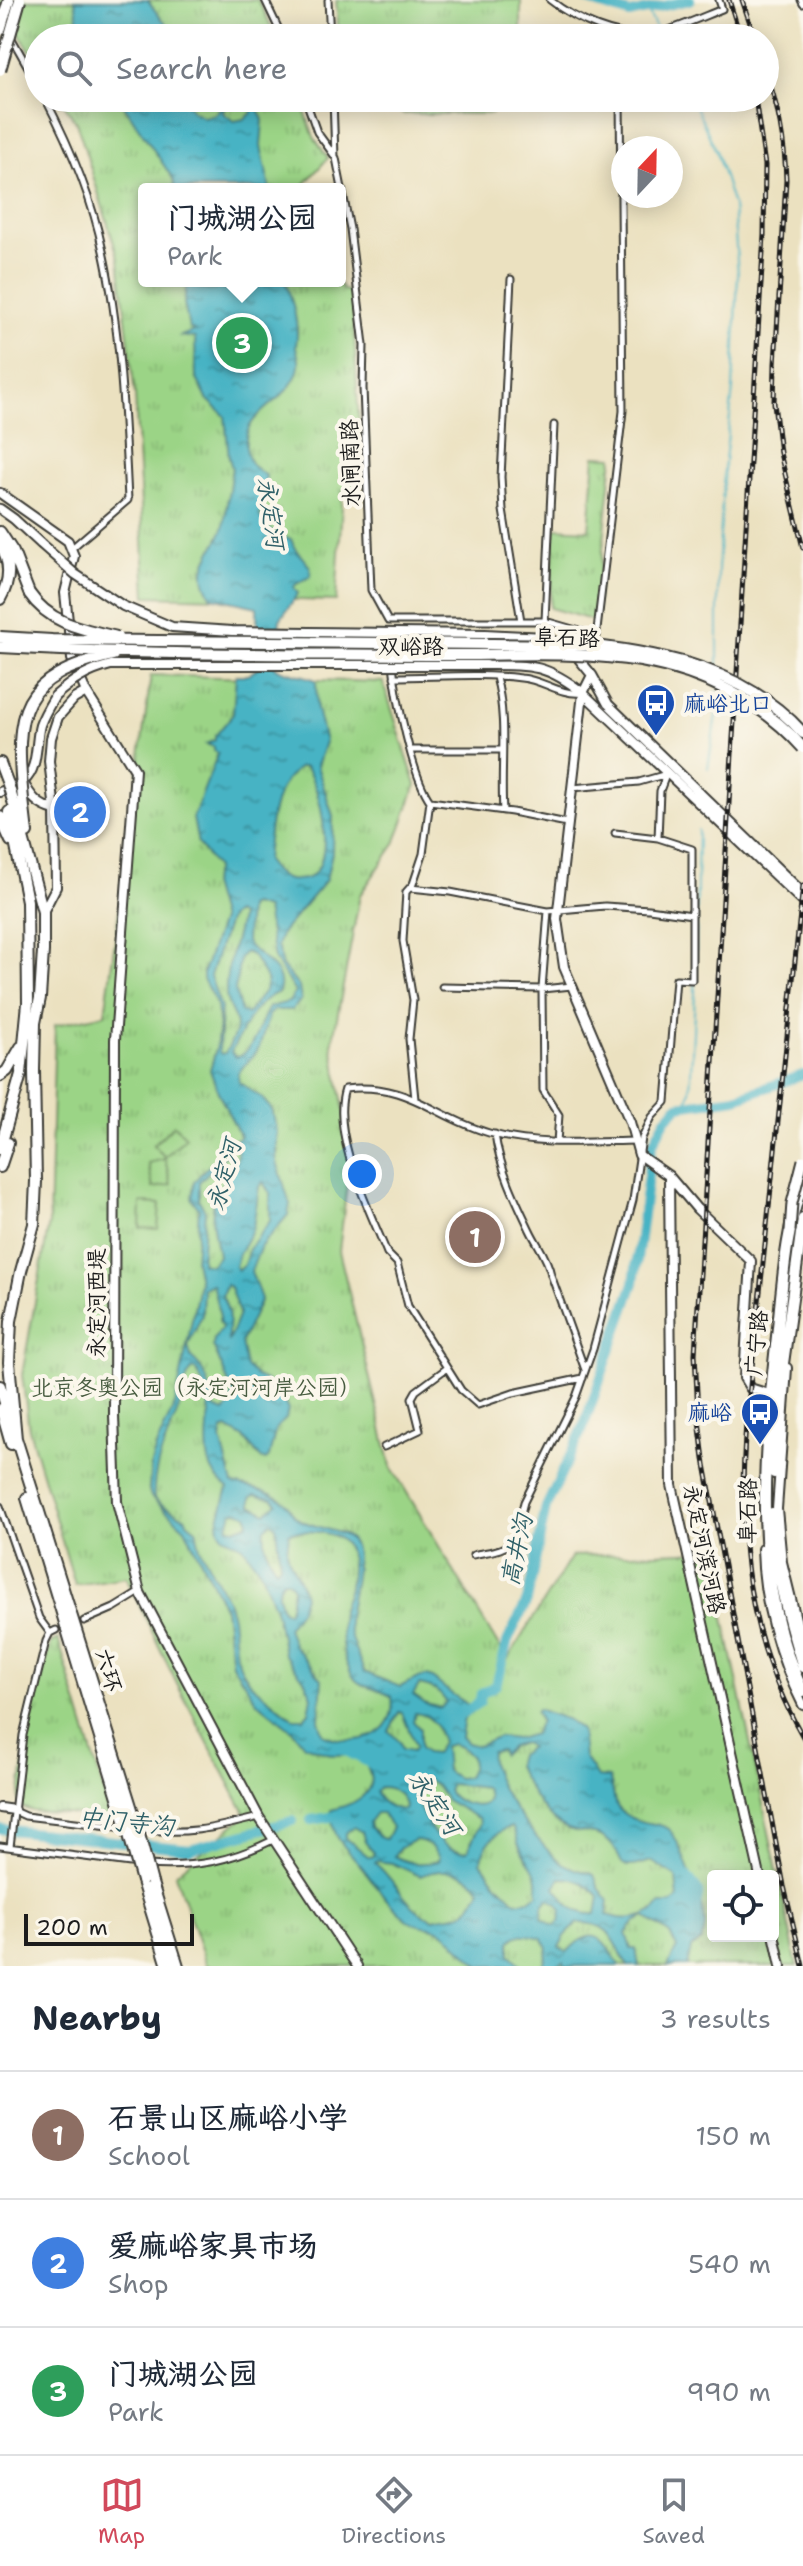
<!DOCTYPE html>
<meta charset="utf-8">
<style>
body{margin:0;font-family:"Shantell Sans","LXGW WenKai TC",sans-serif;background:#f2f2f3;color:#1f2937}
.controls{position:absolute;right:24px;bottom:24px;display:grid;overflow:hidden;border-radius:8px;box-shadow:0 4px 20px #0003}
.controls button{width:72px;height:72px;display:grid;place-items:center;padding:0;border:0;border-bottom:2px solid #e0e1e3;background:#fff;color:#1f2937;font:40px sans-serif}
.compass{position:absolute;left:611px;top:136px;width:72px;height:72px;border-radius:50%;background:#fff;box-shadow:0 4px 20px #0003;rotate:22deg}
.scale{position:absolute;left:24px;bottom:20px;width:170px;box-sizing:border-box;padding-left:8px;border:4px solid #1c1c1c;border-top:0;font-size:22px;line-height:28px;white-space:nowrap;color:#1c1c1c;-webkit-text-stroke:6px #fbf7ec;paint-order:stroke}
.you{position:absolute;left:362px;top:1174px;width:28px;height:28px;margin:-20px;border:6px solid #fff;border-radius:50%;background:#1a73e8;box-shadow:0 0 0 12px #1a73e833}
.badge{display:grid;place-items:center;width:52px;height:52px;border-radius:50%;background:#d1495b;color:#fff;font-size:26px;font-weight:700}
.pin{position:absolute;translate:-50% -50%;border:4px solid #fff;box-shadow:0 2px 8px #0006}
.popup{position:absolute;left:138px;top:183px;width:208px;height:104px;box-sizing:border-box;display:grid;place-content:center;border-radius:8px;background:#fff;filter:drop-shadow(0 2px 6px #0005);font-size:26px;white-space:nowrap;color:#747a83}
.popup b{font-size:30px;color:#1f2937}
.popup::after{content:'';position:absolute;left:50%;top:100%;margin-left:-16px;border:16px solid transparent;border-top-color:#fff}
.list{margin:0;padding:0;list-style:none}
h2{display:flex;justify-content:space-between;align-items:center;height:104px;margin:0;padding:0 32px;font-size:34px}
h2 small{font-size:26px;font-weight:400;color:#747a83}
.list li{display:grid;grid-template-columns:52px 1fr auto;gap:24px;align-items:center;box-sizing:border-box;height:128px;padding:0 32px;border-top:2px solid #e0e1e3}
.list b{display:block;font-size:30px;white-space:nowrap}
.list p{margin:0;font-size:26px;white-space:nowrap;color:#747a83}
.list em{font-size:26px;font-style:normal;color:#747a83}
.icon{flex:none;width:44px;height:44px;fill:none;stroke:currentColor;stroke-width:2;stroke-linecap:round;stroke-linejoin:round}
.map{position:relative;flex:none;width:803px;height:1966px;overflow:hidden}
.search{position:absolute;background:#fff;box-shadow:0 4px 20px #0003;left:24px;right:24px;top:24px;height:88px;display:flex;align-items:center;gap:20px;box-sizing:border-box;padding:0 28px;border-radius:44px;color:#747a83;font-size:30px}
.sheet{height:488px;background:#fff}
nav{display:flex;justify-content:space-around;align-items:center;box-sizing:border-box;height:112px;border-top:2px solid #e0e1e3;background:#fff;font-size:22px;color:#747a83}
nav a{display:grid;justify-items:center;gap:4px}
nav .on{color:#d1495b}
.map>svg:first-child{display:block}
</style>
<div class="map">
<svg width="803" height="1966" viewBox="0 0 803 1966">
<defs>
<pattern id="grass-tufts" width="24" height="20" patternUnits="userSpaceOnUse" patternTransform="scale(2)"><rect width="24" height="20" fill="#9bd486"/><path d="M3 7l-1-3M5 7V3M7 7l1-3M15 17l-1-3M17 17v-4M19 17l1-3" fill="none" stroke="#85b573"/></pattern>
<pattern id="water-ripples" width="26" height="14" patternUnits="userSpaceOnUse" patternTransform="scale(2)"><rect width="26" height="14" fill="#47b3c4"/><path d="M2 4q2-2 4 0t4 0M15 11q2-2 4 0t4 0" fill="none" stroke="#3a919e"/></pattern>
</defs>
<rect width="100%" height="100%" fill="#fbf7ec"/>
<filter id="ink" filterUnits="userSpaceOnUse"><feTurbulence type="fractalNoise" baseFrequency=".0125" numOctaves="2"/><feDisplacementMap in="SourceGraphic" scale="16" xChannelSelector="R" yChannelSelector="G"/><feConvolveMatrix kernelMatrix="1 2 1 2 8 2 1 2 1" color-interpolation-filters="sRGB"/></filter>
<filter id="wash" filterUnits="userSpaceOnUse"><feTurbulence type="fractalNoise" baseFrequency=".006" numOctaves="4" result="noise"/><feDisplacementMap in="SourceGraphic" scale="32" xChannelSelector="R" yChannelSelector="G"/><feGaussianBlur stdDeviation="1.8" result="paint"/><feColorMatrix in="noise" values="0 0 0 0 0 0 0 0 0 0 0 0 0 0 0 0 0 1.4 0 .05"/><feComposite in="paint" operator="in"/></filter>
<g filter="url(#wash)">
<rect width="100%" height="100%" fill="#ebe1c0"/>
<!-- grass -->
<path fill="url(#grass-tufts)" stroke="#5c7851" stroke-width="2" fill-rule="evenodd" d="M0,0H258L277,38H38V63L0,4Z
M336,0H521V38H339Z
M60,98H300L314,137L328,158L303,186V189H144V281H337L343,290L352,291L362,485L343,490L336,601L146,596L135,395L119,260L77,124Z
M391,98H492V114H402L398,99Z
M595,456L613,457L595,621L550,608L555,528L589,530Z
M151,675L383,682L416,785L395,844L360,895L332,1045L351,1149L339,1251L391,1466L507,1660L572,1556L710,1551L797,1966H207L175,1874L246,1815L177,1684L126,1577L75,1585L29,1429L22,1375L49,1223L55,1025L105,1014ZM713,1876H773V1936H713Z
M58,1639L112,1818L32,1811L21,1807L19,1800L27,1740L48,1652L52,1642Z"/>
<!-- pitch -->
<path fill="#9bd486" stroke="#5c7851" stroke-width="2" d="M174,1125L186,1137L165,1157L153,1145Z
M165,1159L171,1185L153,1188L148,1163Z
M141,1203L160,1204L158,1229L140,1228Z"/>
<!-- water -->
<path fill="url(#water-ripples)" stroke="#326870" stroke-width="2" fill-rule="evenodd" d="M75,0H148C159,18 171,31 192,38H81Z
M119,98H185L192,111L204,117L215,114L222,106L221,98H230L224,106L223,113L234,121L244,119L251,114L253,107L248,98H253L263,120L261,146L270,189H175L173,179Z
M187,281H196L197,287C210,293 218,291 228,281H285C292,298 297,317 297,335C297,337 296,345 296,347C298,357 301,361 298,371C288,404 242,410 246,447C248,463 253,468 266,475L262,510L259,514C265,527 276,538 291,539L294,547L310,567L311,576L295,585L294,588L298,593L280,620L275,667C289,674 302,674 316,680L317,709L325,742L317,766L333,816L332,853L326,880L282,932L277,946L282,966L299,987L301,1000L292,1010H274L269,1015L259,1048L238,1073L239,1082L262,1098L272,1110L277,1130V1162L290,1204L288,1215L261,1246L251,1271L261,1299L241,1342L246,1367L257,1377L278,1388L288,1410L286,1419L276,1428L269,1457L266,1460L262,1459L244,1438L227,1428L223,1430L221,1440L233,1484C249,1488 272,1491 285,1502C292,1508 291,1516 300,1520C314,1527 335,1530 346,1536C367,1548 349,1601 348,1619C347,1636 359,1656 364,1672L400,1687C432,1670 426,1674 452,1694C460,1700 468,1702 473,1711L464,1718L461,1737L467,1743L478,1746L499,1737L517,1739L534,1734L540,1721L535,1712L537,1709L568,1720L581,1730L584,1757L597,1777L609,1778C615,1790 611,1803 622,1812C637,1825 660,1822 669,1829C678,1836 704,1910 705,1922C706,1929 703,1935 701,1941L691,1948L687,1966H668L677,1948L670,1934L645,1917L635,1922L626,1933L631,1949H636L639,1966H628C613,1942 613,1922 578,1923L565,1936L559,1947L567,1952C596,1921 603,1942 620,1966H565L564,1962L556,1966H543L548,1948L542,1938C528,1935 519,1931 510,1942V1954L522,1966H480L441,1930C431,1925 420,1928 411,1922C387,1906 374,1880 356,1860C347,1849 338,1842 334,1829C332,1823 332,1816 331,1810C364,1802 385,1786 359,1754L333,1755L304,1745L293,1731L257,1702L232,1664L225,1609L185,1528L151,1497L149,1490L151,1464L157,1444L175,1405L197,1295L199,1281L195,1260L199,1209L192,1199L194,1182L204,1170L225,1154L229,1143L240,1136L218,1092L210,1070L216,1049L219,1024L217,1006L203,979V973L221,920L211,884L216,868L198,844L193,818L218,753L214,751V747L206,744L215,740V736L233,714L236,675H249L258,667L257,607L212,597C191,565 216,554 224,525L232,468L229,458L225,416L207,399L196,377L195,338L181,336L194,331L189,328L184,303ZM300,767H305C321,786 337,865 308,878C304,880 300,879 296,880C282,882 274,872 266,861C269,829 271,786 300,767ZM252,905L266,909L274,959L295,992L289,1002L269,1007C259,1022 255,1052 236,1057L231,1052C243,1030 254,1001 279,992C287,969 257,958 246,942L248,907ZM235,913L240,916C237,939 226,964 226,986C224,1019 250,1014 225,1053L221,1054L219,1051L221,1008L210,976L229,918ZM245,952L252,955L267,980L265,990L247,1014L241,1012L235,991L240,957ZM237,1146C241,1167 221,1179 215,1198C209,1221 215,1235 218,1256L211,1265L201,1263L205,1211L199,1200V1182L233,1147ZM263,1182L270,1194V1221L249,1249L244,1265L238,1270L235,1266L239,1254L253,1228L259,1187ZM212,1284L220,1316L219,1320L222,1328L214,1339L213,1346L233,1393L228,1408L224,1412L214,1408C210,1389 207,1370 191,1358L188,1345L202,1315L203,1288ZM226,1285L230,1287L239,1314L228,1342C227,1317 233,1321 222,1295ZM193,1369L197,1371C203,1383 209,1400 210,1414C210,1417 208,1422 208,1426C206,1451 206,1474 228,1488L218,1522L219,1529L223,1536L243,1546L261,1572L276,1612L284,1654L304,1679L312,1696L309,1712L304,1718H293L252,1685L241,1668L236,1656L232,1617L227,1600L200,1548L196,1529L187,1522L186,1518L160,1504L154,1498C152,1466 167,1440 178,1411C183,1397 183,1379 193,1369ZM255,1495L272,1498L277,1503L266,1513L251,1505V1498ZM237,1511L246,1514L249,1518L248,1524L235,1529L228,1527L232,1512ZM271,1523L276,1526L280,1565L276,1569C268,1557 263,1542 265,1528ZM295,1531C340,1531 358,1539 349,1587C347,1596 343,1603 342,1611C339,1631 342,1661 354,1678C361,1688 381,1689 392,1697C398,1737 352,1749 323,1734L319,1720L322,1679L294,1646L287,1628L300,1609L304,1596L300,1581L289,1559L287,1551L289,1533ZM283,1580H288L293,1587L290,1606L287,1612L282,1610C279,1599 274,1589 283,1580ZM419,1685C431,1687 440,1691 446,1702L441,1708L426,1704L413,1695ZM399,1712L402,1713L416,1747L412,1751L402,1749L400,1742L389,1731ZM415,1713C433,1715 437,1726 442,1742L435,1754L426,1753L420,1748V1729L413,1721ZM523,1743L530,1747L519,1755L516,1766C529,1788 543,1818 568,1829C578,1833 596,1832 604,1838C629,1855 609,1876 651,1861L676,1877L678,1899L671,1904H660C649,1920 624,1921 607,1915L609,1901L599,1888L594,1875C583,1871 568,1868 559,1861C538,1843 486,1779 491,1752L501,1750L502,1755L511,1747ZM453,1744L462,1748L471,1757L472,1766L467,1777L457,1778L446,1771L444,1746ZM426,1779L435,1784L446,1800L479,1819L480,1824L467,1851C438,1856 423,1813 412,1793C414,1785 418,1780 426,1779ZM451,1784L485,1788C499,1815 456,1807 448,1791ZM380,1788C394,1788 403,1793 405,1807L404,1810C392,1809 379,1803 376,1791ZM376,1813H382L392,1827L386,1839L381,1838L370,1827L369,1822ZM353,1827L362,1832L365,1842L374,1853L372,1857H369L346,1838V1833ZM512,1827C517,1834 516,1838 519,1845C528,1867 538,1864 538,1894L529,1900L516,1902L495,1881L481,1862C482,1847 498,1829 512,1827ZM415,1840C428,1841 432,1847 439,1857L438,1861C421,1865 409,1864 394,1856L400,1848ZM376,1861L392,1863L420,1876C442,1867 467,1869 481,1890C475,1898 469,1912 460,1914C451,1917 443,1916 434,1919C406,1910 396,1880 375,1863ZM561,1878C579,1878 587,1884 599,1896L596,1914C573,1915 568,1904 555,1887ZM548,1899L557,1903L562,1910L560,1921L555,1926L542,1918L543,1905Z"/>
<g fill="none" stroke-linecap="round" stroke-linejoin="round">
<!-- stream -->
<path stroke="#47b3c4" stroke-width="2" d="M647,10L657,30
M692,98L716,151L733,206L738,274L733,389L724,470L718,569V668
M708,768L717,709V691
M686,1105L690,1092L695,993L698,830"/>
<!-- river -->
<path stroke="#47b3c4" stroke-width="10" d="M586,0L630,14L690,0
M461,1714L480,1702L481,1694L496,1685L508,1640L527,1601L546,1507L583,1428L634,1283L652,1145L665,1120L678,1106L736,1098L803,1075
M342,1749L374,1765
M311,1820L345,1815
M0,1829L190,1849L292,1821
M686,1876L699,1892L695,1911"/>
</g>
</g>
<g filter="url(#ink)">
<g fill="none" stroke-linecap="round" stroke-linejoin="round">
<defs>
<path id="street" d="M265,0L283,38
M328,0L330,38
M550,0C575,20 618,39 650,35C667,33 704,16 722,9L719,0
M801,0L803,4
M11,37L38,85
M45,98C70,146 92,198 103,251C121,333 124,416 128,500L72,548
M305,98L317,132L336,158L350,229L364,345L363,388L371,590L388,621H545L597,636
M333,98L335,157
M511,279L501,477L503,510L521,621
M545,621L554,425
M595,647L623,411L620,98
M393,664C396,696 412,776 430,801L512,812L567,823
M394,677C435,677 481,673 521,678C544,680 559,695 581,693
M496,677C508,720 500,767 503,811
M411,750H501
M572,788L639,782L667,774
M658,838L660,791L666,775
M410,888L450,892L548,911L605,906L649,909L692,915
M548,911L542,989L543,1090L559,1115L557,1142
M442,987L542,989L572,986
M415,1099L409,1039L413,1000L403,941L406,892L413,884L423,854L430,801
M495,1134C499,1166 516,1201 530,1230C537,1245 548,1258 551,1275L585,1370
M583,1378L513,1393L478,1405L461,1390L408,1306L397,1263L387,1253C370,1211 330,1134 345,1089C410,1082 433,1117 489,1133C536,1146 586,1142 635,1141
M384,1447L420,1430L412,1398L416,1391L447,1368
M0,1506L39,1618L50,1633
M473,1555C489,1551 501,1552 514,1541L524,1502L576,1397L593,1349L633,1200L642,1138L652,1117L666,1102L676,979L692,980V849L658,838L615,833
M84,1621L114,1608L140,1592
M14,1811L25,1816L126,1828
M136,1829C186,1835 212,1829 259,1817
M0,1846L138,1864
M10,1847L23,1735L46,1641L50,1633L56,1630
M148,1865C195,1868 231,1861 273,1840"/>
<path id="secondary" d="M0,493L68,541L74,556L65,593L72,659L86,692L135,770L115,1040L114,1415L117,1502L140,1592L259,1817L357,1966
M0,509L14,519L41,544
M485,634L546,637L559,644
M574,653L592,675L608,704L803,893
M486,665C531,665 546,664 583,693L803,902
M592,675L583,693L557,919L564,967L630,1122L639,1155L669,1176L697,1209L751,1261L744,1378L750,1388L769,1394
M23,782C31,797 38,806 55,810
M0,792C7,789 17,786 24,781C39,768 35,743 40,725C44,714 49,706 55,696
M43,912L56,887L55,810L49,761L51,738L58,717L74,699L86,692
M669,1177L672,1485L760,1876
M787,1368L777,1509L782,1562L803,1648
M762,1549C763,1602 779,1658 803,1705
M0,1808L14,1810
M773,1930L781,1966"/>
<path id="highway" d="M0,532L13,552L29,593
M0,544C11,562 11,580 0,599
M326,657L361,663
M0,763L8,784
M23,799L27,833
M13,801L43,912V951L40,998L35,1023L34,1071L36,1181L34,1224L21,1271L11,1321L9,1362L16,1439
M0,817L11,841
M0,1076L7,1071L21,1047
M0,1149L21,1074L28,1003L27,901L9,812
M0,1167L8,1143
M803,1183C786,1228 783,1279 778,1327C765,1445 748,1581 803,1691
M0,1386L9,1416
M1,1409L11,1444
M15,1435L135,1819
M774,1473L777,1407L803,1219
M27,1498L124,1817
M772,1513C774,1567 787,1615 803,1667
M142,1881L168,1966
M152,1883L178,1966"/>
</defs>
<!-- street casing -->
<use href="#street" stroke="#3b3a35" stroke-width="9"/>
<!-- secondary casing -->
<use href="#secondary" stroke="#3b3a35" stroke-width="12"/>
<!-- highway casing -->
<use href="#highway" stroke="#3b3a35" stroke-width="14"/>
<!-- street -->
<use href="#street" stroke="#fff" stroke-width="5"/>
<!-- secondary -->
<use href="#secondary" stroke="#fff" stroke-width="8"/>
<!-- highway -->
<use href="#highway" stroke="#fff" stroke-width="10"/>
<defs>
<path id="rail" d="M729,0L741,38
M742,0L755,38
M765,68C778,105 785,141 786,180L775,364L774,403L780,453L803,548
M755,98L765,165L764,235L695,1354L698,1413L704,1459L784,1886L803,1966
M803,885L746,1424C737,1537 746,1638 803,1737"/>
</defs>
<!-- rail casing -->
<use href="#rail" stroke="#1c1c1c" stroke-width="5"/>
<!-- rail -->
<use href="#rail" stroke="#fbf7ec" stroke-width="2" stroke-dasharray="6" stroke-linecap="butt"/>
<defs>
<path id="secondary-bridge" d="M41,544L75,574L123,606L172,627L232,631L485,634
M55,696C73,680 88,671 111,665H486"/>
<path id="primary-bridge" d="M790,1231L792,1203L803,1160"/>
<path id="highway-bridge" d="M0,30L9,0
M0,70L20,0
M29,593C50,624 82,629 117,637
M0,637L52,640L587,645C667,654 746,670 803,733
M0,647C143,655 287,654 429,655C497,656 575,650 641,661C702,672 762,701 803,748
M8,784L13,801
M23,799C14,710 19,677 113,655
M124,1817L142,1881
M135,1819L152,1883"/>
</defs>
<!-- secondary-bridge casing -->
<use href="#secondary-bridge" stroke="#3b3a35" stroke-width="12" stroke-linecap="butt"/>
<!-- primary-bridge casing -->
<use href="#primary-bridge" stroke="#3b3a35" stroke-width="13" stroke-linecap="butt"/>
<!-- highway-bridge casing -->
<use href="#highway-bridge" stroke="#3b3a35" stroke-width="14" stroke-linecap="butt"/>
<!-- secondary-bridge -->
<use href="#secondary-bridge" stroke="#fff" stroke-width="8"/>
<!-- primary-bridge -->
<use href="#primary-bridge" stroke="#fff" stroke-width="9"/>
<!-- highway-bridge -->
<use href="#highway-bridge" stroke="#fff" stroke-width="10"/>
</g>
</g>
<!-- icons -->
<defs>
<symbol id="bus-pin" viewBox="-11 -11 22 30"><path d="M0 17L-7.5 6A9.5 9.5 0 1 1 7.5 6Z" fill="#1a4fb4" stroke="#fbf7ec"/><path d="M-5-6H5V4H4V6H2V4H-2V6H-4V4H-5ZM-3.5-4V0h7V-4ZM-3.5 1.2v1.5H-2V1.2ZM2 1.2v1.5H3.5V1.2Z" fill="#fff"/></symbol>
</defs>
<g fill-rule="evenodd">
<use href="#bus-pin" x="634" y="681" width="44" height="60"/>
<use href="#bus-pin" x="738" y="1390" width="44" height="60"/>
</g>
<g text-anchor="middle" stroke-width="8" stroke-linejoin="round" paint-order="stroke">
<!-- street labels -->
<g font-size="22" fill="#1c1c1c" stroke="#fbf7ec">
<text transform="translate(350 463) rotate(-92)" y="8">水闸南路</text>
<text transform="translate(567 637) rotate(2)" y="8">阜石路</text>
<text x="411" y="654">双峪路</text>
<text transform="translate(96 1303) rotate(-90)" y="8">永定河西堤</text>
<text transform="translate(756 1343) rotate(-85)" y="8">广宁路</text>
<text transform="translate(747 1511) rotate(-89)" y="8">阜石路</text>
<text transform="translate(705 1549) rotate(78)" y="8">永定河滨河路</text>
<text transform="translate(109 1670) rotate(73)" y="8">六环</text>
</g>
<!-- transit labels -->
<g font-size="22" fill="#164399" stroke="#fbf7ec" text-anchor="start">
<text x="684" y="711">麻峪北口</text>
<text x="732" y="1420" text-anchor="end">麻峪</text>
</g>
<!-- park labels -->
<g font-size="22" fill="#485c41" stroke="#fbf7ec">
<text x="196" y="1395">北京冬奥公园（永定河河岸公园）</text>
</g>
<!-- water labels -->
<g font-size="24" font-style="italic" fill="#2f6068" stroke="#fbf7ec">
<text transform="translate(271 513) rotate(82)" y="8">永定河</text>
<text transform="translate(224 1175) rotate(-75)" y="8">永定河</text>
<text transform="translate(517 1550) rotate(-78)" y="8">高井沟</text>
<text transform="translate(435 1803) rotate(56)" y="8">永定河</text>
<text transform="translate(126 1822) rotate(6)" y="8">中门寺沟</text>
</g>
</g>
</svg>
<div class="controls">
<button><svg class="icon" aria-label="locate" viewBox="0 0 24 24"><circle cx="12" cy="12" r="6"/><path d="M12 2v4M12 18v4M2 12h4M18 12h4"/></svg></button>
</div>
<svg class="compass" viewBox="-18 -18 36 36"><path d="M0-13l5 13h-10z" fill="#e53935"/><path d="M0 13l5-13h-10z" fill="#747a83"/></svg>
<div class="scale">200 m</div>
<div class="you"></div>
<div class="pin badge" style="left:475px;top:1237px;background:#8d6e63">1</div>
<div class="pin badge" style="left:80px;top:812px;background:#3f7fe0">2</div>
<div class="pin badge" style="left:242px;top:343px;background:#2e9e5b">3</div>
<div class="popup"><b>门城湖公园</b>Park</div>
<div class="search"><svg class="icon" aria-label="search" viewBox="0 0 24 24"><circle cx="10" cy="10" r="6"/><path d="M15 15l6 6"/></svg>Search here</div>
</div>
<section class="sheet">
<h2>Nearby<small>3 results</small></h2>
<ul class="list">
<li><span class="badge" style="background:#8d6e63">1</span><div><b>石景山区麻峪小学</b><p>School</p></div><em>150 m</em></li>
<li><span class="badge" style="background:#3f7fe0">2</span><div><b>爱麻峪家具市场</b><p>Shop</p></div><em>540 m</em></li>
<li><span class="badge" style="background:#2e9e5b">3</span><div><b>门城湖公园</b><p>Park</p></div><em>990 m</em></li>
</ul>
</section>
<nav>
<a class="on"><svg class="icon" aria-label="map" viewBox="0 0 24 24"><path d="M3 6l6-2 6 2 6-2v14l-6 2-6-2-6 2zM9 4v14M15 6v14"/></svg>Map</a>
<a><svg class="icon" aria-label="directions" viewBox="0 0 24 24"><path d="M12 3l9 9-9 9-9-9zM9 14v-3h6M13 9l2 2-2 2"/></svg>Directions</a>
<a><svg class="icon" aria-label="saved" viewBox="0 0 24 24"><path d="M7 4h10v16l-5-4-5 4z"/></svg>Saved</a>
</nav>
